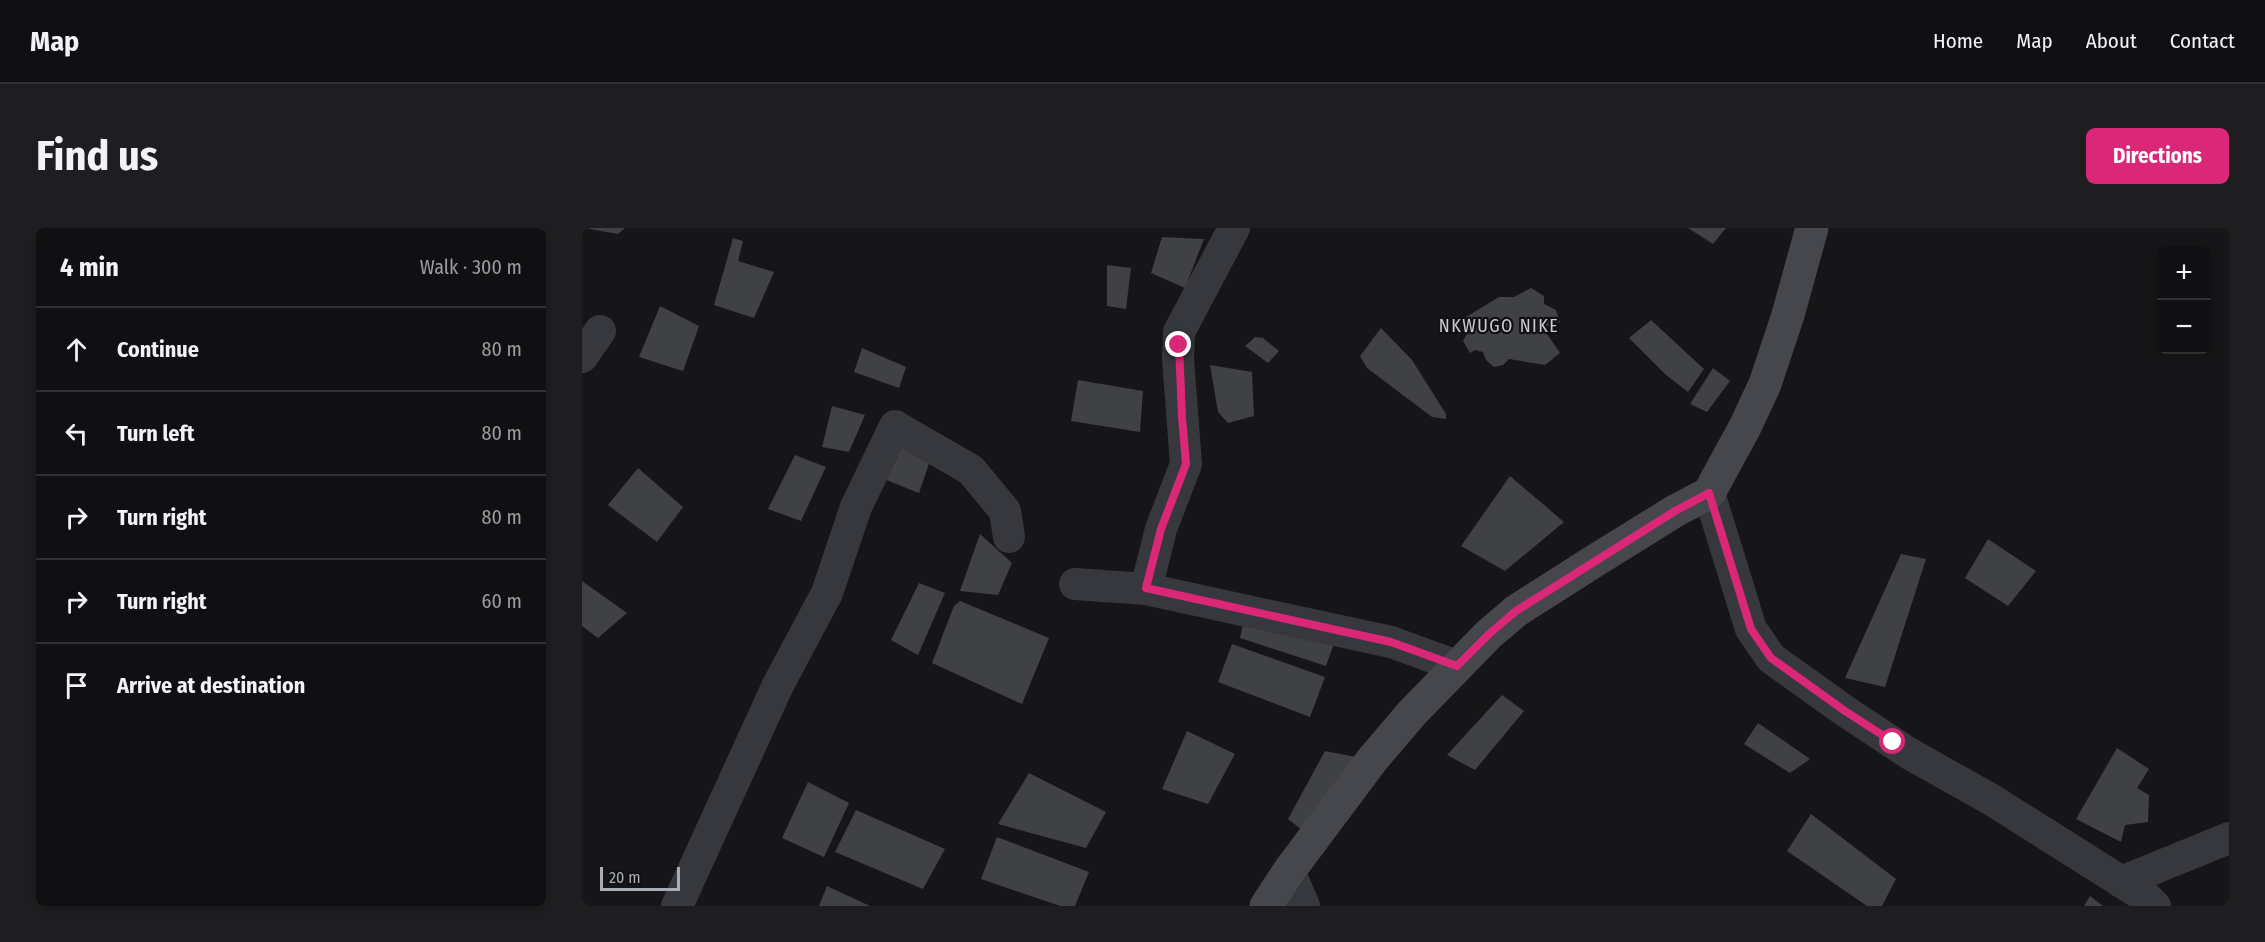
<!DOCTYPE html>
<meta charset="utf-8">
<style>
body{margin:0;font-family:"Fira Sans Condensed",sans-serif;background:#1e1e20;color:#f1f3f6}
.controls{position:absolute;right:18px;top:18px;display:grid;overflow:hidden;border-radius:9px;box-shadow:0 3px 9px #0003}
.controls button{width:54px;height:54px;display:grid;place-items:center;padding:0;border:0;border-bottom:2px solid #303032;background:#101012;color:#f1f3f6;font:30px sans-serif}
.scale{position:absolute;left:18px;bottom:15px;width:80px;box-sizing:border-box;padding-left:6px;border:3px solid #a8adb8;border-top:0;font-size:16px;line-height:21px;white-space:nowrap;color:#a8adb8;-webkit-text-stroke:4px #111113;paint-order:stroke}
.stop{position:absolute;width:18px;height:18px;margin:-14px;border:4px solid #db2777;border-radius:50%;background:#fff}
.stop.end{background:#db2777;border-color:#fff;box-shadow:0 2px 6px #0008}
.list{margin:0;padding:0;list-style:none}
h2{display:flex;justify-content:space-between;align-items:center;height:78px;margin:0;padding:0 24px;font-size:26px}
h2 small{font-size:20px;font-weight:400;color:#9c9d9f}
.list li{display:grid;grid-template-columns:39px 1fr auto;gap:18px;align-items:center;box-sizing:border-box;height:84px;padding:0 24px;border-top:2px solid #303032}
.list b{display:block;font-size:22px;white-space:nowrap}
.list em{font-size:20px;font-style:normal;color:#9c9d9f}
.icon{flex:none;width:33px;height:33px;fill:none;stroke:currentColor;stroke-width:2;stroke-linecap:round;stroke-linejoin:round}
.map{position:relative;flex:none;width:1647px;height:678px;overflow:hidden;border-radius:9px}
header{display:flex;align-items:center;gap:36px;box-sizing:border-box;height:84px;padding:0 30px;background:#101012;border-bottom:2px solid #303032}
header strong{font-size:28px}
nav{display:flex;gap:33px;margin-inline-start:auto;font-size:21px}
.intro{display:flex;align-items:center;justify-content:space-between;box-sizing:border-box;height:144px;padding:0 36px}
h1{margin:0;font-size:42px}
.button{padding:15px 27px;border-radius:9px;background:#db2777;color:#fff;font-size:21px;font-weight:700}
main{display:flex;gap:36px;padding:0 36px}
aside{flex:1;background:#101012;border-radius:9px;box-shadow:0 3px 9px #0003}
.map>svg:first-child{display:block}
</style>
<header>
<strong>Map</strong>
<nav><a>Home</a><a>Map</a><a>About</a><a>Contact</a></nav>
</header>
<div class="intro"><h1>Find us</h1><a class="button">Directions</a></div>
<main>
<aside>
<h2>4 min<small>Walk · 300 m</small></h2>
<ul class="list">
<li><svg class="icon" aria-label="ahead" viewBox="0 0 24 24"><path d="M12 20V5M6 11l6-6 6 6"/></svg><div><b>Continue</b></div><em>80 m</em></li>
<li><svg class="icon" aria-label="left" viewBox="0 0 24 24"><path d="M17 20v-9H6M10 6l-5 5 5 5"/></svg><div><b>Turn left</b></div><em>80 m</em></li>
<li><svg class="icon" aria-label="right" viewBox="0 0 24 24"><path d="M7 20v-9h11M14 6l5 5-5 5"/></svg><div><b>Turn right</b></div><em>80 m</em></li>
<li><svg class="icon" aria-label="right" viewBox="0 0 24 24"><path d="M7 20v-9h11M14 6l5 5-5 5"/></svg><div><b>Turn right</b></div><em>60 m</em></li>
<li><svg class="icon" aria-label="arrive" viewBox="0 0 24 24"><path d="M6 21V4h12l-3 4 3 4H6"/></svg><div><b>Arrive at destination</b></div></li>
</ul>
</aside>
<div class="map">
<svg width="1647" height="678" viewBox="0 0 1647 678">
<rect width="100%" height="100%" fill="#161618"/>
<!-- building -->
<path fill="#404145" d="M2,0H43L36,6Z
M1106,0H1144L1131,16Z
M580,9L622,11L603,60L569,45Z
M151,10L161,13L156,33L192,44L172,90L132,77Z
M525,37L549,40L544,81L525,78Z
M949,60L962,68V76L974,82L978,94L961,100L978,125L963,137L927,131L921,137L912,139L904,132L901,124L893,122L888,125L881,113L886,104L884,89L917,69H932Z
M78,78L117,98L101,143L57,129Z
M1069,92L1122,141L1106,164L1084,147L1047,110Z
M799,100L830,132L864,186V191L850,189L785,140L778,128Z
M673,109L681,110L697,123L686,135L663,118Z
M280,120L324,139L317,160L272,144Z
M628,137L670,144L672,188L646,195L636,184Z
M1131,140L1148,153L1125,184L1108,176Z
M496,152L561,163L558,204L489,193Z
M250,178L283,187L267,224L240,219Z
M314,206L350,227L337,265L294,248Z
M213,227L244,239L219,293L186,281Z
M56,240L101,279L75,314L26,277Z
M928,248L982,294L923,343L879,318Z
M398,306L430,335L416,367L378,363Z
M1406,311L1454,343L1426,378L1383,350Z
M1319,326L1344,331L1303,459L1263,450Z
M0,353L45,385L16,410L0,398Z
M337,355L363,365L336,427L309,412Z
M378,373L467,410L440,476L350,435L372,378Z
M664,383L754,410L744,438L658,410Z
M650,416L743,449L728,489L636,454Z
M920,467L942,483L893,542L865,527Z
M1176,495L1228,531L1208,545L1162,516Z
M605,503L653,526L626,576L580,561Z
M1535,520L1567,541L1555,560L1567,567L1566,594L1543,597L1539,614L1494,591Z
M743,523L790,532L724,605L706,591Z
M447,545L524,584L504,620L416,596Z
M226,554L267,575L242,629L200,610Z
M274,582L363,621L341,661L253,624Z
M1229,586L1314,651L1300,678H1285L1205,623Z
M415,609L507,644L493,678H478L399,651Z
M245,658L288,678H237Z
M1508,668L1521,678H1502Z"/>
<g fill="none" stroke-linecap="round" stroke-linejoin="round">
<!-- street -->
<path stroke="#37383d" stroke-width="32" d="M0,129L18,103
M1127,265L1169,401L1189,430L1263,483L1328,526L1410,572L1565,670L1573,678
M493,356L564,361L809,414L875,438
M564,361L579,301L604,236L596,131L597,104L652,0
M707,643L722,678
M1539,654L1647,610
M95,678L196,457L245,365L274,279L313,198L389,242L423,283L427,309"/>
<!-- secondary -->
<path stroke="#45474d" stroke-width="33" d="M684,678L707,643L790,532L830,485L907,406L934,383L1014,332L1093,283L1127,265L1163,199L1183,156L1206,87L1230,0"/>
</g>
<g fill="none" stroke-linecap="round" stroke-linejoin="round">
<!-- route -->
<path stroke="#db2777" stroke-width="8" d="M597,117L600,189L604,236L579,301L564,360L809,414L875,438L907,406L934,383L1093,283L1127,265L1169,401L1189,430L1263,483L1311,514"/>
</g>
<g text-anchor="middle" stroke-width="4.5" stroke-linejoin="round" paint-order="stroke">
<!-- neighbourhood labels -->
<g font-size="18" letter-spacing="1.5" fill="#c9ccd4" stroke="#111113">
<text x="917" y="104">NKWUGO NIKE</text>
</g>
</g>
</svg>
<div class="controls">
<button>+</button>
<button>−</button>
</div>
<div class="scale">20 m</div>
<div class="stop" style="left:1311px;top:514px"></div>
<div class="stop end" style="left:597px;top:117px"></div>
</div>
</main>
